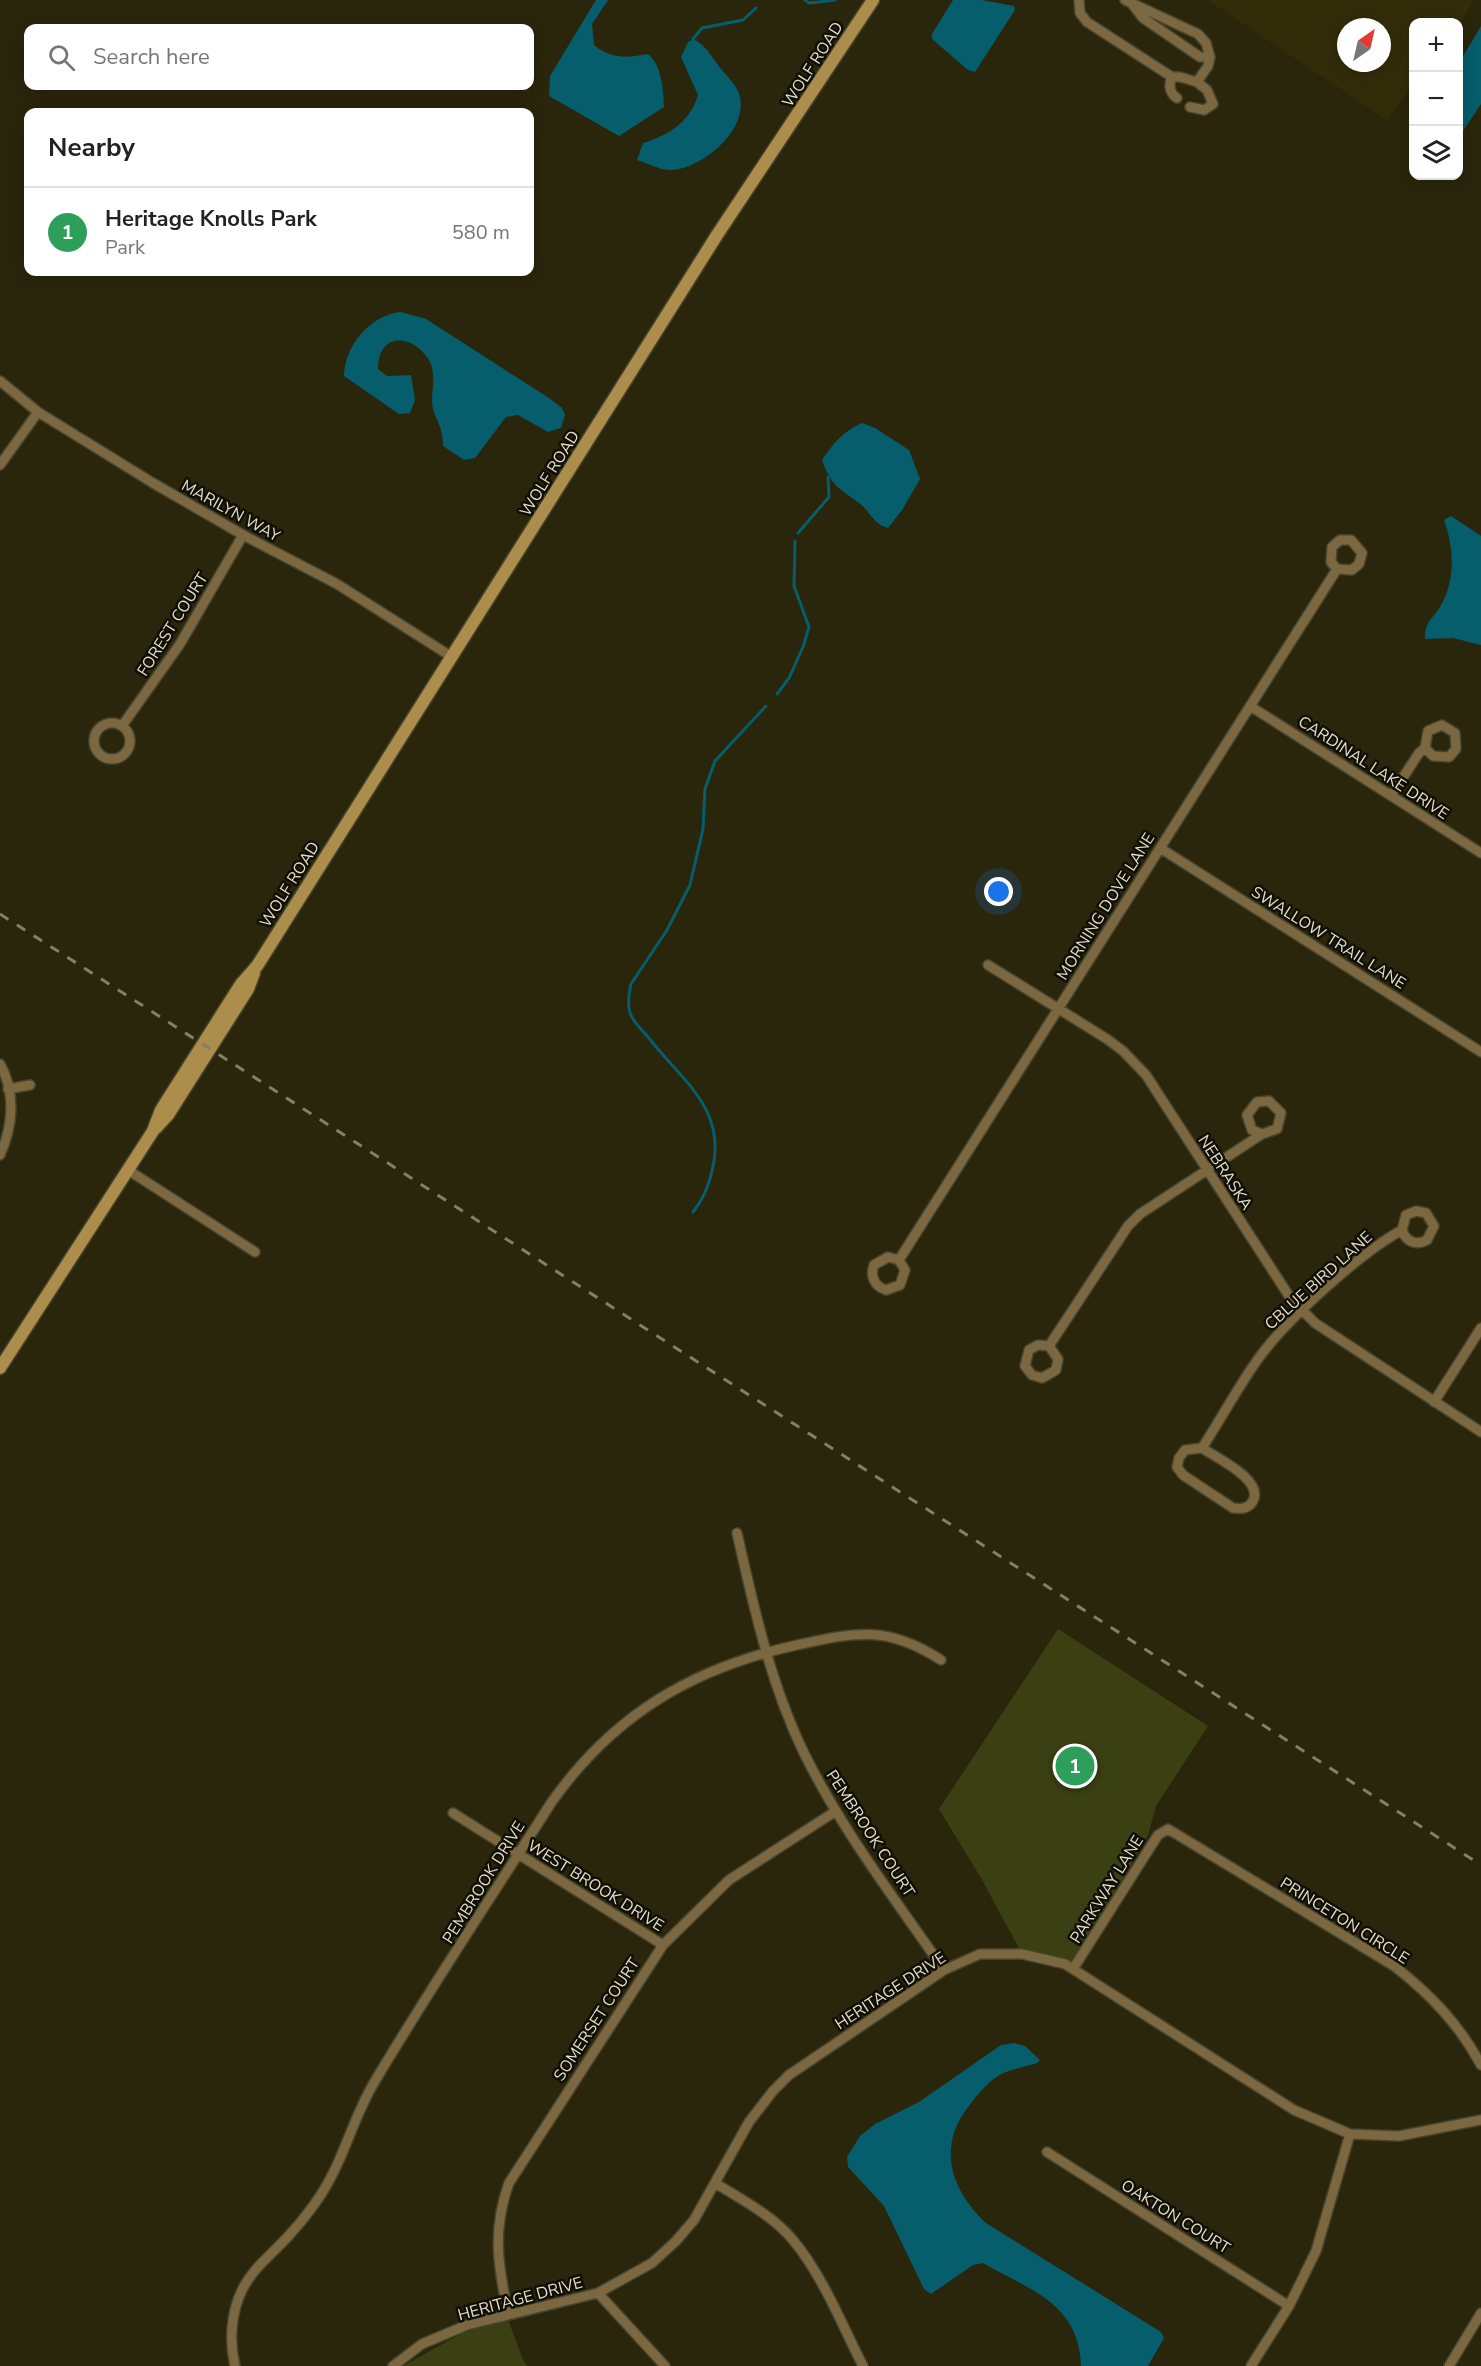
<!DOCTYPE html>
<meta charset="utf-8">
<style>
body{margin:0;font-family:"Nunito Sans",sans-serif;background:#f6f6f6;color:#222}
.controls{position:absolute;right:18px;top:18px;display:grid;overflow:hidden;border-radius:12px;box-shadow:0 3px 15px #0003}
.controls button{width:54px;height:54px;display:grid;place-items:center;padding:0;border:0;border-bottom:2px solid #e0e0e0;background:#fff;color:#222;font:30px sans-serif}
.compass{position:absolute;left:1337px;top:18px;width:54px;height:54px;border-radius:50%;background:#fff;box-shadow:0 3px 15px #0003;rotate:34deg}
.you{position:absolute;left:999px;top:892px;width:21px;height:21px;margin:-15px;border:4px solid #fff;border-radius:50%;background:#1a73e8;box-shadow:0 0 0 9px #1a73e833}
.badge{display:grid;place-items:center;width:39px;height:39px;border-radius:50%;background:#0f766e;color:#fff;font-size:20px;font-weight:700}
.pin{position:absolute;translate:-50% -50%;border:3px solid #fff;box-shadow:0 2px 6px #0006}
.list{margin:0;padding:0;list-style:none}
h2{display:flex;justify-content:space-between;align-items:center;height:78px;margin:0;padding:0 24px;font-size:26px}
h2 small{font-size:20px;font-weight:400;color:#767676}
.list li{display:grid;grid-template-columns:39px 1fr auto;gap:18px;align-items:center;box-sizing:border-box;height:90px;padding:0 24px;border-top:2px solid #e0e0e0}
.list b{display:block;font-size:22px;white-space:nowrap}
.list p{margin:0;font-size:20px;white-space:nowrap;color:#767676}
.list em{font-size:20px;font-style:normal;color:#767676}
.icon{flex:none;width:33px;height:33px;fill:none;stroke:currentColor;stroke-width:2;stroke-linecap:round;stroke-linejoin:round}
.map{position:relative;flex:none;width:1481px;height:2366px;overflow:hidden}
.search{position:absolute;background:#fff;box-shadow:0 3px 15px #0003;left:24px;top:24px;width:510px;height:66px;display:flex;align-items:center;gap:15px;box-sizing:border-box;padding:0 21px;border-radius:12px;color:#767676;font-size:22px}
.panel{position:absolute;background:#fff;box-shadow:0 3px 15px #0003;left:24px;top:108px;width:510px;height:168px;border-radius:12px}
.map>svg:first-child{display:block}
</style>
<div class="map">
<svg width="1481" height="2366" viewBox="0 0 1481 2366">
<rect width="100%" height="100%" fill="#2a260c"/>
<!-- built -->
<path fill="#322c09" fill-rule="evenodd" d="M1208,0H1474L1459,25L1458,22H1414L1413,85L1387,120ZM1346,27H1382V63H1346Z"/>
<!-- green -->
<path fill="#3b4012" d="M1058,1629L1208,1726L1156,1806L1148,1835L1073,1967L1020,1950L981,1878L939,1809Z
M508,2320L524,2362L528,2366H403L464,2332Z"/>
<!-- water -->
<path fill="#065d6c" d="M596,0H608L592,24L594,45C611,59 627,58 648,54C662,66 663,88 664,107L619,136L549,96L550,76Z
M953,0H982L1014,6L1015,10L975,72L968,70L932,39V34Z
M1481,26V104L1459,137V63Z
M693,39C706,45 710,55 718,65C724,73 734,82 738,91C753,126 704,168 672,170C662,171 647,163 637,160L643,143C669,135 690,122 698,95L681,57L688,42Z
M401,312L426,319L549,398L562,408L565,415L561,428L548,432L518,415L506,417L475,458L464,460L443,446C443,433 440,426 435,415C427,398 439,378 429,360C412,333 378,332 378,369L387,376L411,375L415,400L410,413L399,414L344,376C345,344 371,315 401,312Z
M862,423L875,428L909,450L920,479L902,510L888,528C874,525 870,511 859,503C839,488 831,486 822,460C833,444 843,431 862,423Z
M1451,516L1481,536V645L1453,638L1425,639C1425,621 1431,621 1440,607C1456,581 1454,547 1444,520Z
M1014,2043L1025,2046L1040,2060L1037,2063C1025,2067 1009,2069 998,2076C988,2082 979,2093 972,2102C936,2144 949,2188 986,2223L1161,2332L1164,2338L1148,2366H1081C1079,2303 1030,2290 983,2263L973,2265L931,2294L924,2289L884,2206L848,2167L847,2157L860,2136L875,2124L919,2102L1001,2045Z"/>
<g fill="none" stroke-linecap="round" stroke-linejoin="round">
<!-- stream -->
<path stroke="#065d6c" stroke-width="3" d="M805,0L809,3L835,0
M693,39L702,28L743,20L756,8
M798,533L829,497L828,477
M777,694L789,678L803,647L809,627L794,586L795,541
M693,1212C702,1201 709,1185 712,1171C728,1109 681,1080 648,1037C643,1031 634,1023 631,1015C627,1007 629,993 631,984L667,930L690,885L703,829L705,789L715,761L766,706"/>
<defs>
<path id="street" d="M1079,0L1080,13L1087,22L1172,77H1180L1197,82L1207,90L1213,104L1204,110L1190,107
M1125,0L1198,34L1206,43L1210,57H1200L1143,18L1132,4
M1172,77C1168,85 1170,94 1177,98
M1197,82L1208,66L1210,57
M0,381L38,412L153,483L243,535L337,584L452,657
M0,465L38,412
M1250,706L1481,853
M94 741a18 18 0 1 1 36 0a18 18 0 1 1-36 0Z
M122,726L180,644L243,535
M1391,796L1419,753L1425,748L1428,731L1442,725L1455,733L1456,749L1449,757L1433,756L1425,748
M1160,848L1481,1052
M988,965L1107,1039L1123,1051L1146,1075L1291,1299L1315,1323L1481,1432
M0,1064C16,1093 13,1126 0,1155
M8,1089L30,1085
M128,1170L255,1252
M899,1260L905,1270L900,1285L886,1290C874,1286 870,1276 874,1265L888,1257L899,1260L1337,569L1331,562L1332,547L1340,540H1351L1362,553L1359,564L1352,570L1337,569
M1049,1346L1058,1359L1056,1370L1042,1378L1032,1375L1025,1366L1029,1350L1038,1345L1049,1346L1128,1226L1140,1214L1262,1134L1277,1129L1281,1113L1269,1101L1257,1102L1247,1115L1252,1130L1262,1134
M1434,1402L1481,1328
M1202,1448C1217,1458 1264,1480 1253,1501C1248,1509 1242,1509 1233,1508L1183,1475L1177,1467L1179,1458L1185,1450L1202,1448C1221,1419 1238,1387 1258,1359C1286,1320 1360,1253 1402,1230L1406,1215L1416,1211L1426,1213L1434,1226L1427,1240C1416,1246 1406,1242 1402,1230
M737,1533C754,1608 770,1682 803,1751C841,1829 895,1899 944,1970
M453,1813L663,1945
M1073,1969L1158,1835L1168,1829L1394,1966C1430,1994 1459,2024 1481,2065
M1047,2152L1289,2306
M715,2183C742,2200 772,2215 793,2240C823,2276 842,2325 863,2366
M598,2293L665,2366
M508,2313C498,2266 492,2230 509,2183L663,1945L729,1880L836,1811
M235,2366C229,2341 231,2313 242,2290C254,2266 275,2252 292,2232C302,2221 312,2208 320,2196C344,2160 353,2117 375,2081C431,1987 492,1896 551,1803C613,1715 692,1668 797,1645C856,1632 887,1625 941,1660
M393,2366L422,2344L467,2325L598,2293L652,2263L676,2241L694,2220L749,2122L773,2091L789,2075L944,1970L980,1954H1022L1065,1964L1294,2110L1350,2134L1399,2136L1481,2120
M1251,2366L1289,2306L1316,2251L1350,2134
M1449,2366L1481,2313"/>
<path id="secondary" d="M156,1128L168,1115L248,989L254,973
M0,1368L153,1131L161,1110L241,984L257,966L717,235L873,0"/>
</defs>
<!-- street casing -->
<use href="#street" stroke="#47442b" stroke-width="12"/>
<!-- secondary casing -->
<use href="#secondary" stroke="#47442b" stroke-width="15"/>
<!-- street -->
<use href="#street" stroke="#7b6840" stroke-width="9"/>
<!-- secondary -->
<use href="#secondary" stroke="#ac8d4b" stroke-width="12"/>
<!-- rail -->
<path stroke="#827f6a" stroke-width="3" stroke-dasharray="10 10" stroke-linecap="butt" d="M0,914L1481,1865"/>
</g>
<g text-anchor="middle" stroke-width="5" stroke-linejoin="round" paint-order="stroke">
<!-- street labels -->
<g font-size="16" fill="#e1dfcf" stroke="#110f05">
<text transform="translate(812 64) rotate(-57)" y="6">WOLF ROAD</text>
<text transform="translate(549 473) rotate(-58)" y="6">WOLF ROAD</text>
<text transform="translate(231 510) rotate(29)" y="6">MARILYN WAY</text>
<text transform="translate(172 624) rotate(-58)" y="6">FOREST COURT</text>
<text transform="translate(1374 767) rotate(33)" y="6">CARDINAL LAKE DRIVE</text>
<text transform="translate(289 884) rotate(-58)" y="6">WOLF ROAD</text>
<text transform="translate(1105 906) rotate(-58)" y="6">MORNING DOVE LANE</text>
<text transform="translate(1329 937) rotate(32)" y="6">SWALLOW TRAIL LANE</text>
<text transform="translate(1226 1172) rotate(57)" y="6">NEBRASKA</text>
<text transform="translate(1318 1280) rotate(-42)" y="6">CBLUE BIRD LANE</text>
<text transform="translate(871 1833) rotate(57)" y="6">PEMBROOK COURT</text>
<text transform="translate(483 1882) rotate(-58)" y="6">PEMBROOK DRIVE</text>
<text transform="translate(596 1885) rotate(32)" y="6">WEST BROOK DRIVE</text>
<text transform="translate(1106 1889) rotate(-58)" y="6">PARKWAY LANE</text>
<text transform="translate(1345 1920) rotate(32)" y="6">PRINCETON CIRCLE</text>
<text transform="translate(890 1990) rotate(-33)" y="6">HERITAGE DRIVE</text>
<text transform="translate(596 2019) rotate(-57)" y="6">SOMERSET COURT</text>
<text transform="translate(1176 2216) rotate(32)" y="6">OAKTON COURT</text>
<text transform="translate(520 2298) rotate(-15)" y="6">HERITAGE DRIVE</text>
</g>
</g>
</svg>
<div class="controls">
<button>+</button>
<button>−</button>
<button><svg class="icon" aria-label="layers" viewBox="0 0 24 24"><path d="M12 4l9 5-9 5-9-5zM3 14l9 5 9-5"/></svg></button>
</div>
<svg class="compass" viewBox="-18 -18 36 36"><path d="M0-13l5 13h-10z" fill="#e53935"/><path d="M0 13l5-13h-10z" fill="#767676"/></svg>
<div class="you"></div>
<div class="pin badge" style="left:1075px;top:1766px;background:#2e9e5b">1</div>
<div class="search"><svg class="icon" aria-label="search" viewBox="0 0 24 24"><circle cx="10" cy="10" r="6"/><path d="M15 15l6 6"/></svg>Search here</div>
<section class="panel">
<h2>Nearby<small></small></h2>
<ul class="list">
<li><span class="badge" style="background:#2e9e5b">1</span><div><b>Heritage Knolls Park</b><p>Park</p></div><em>580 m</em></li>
</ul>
</section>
</div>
